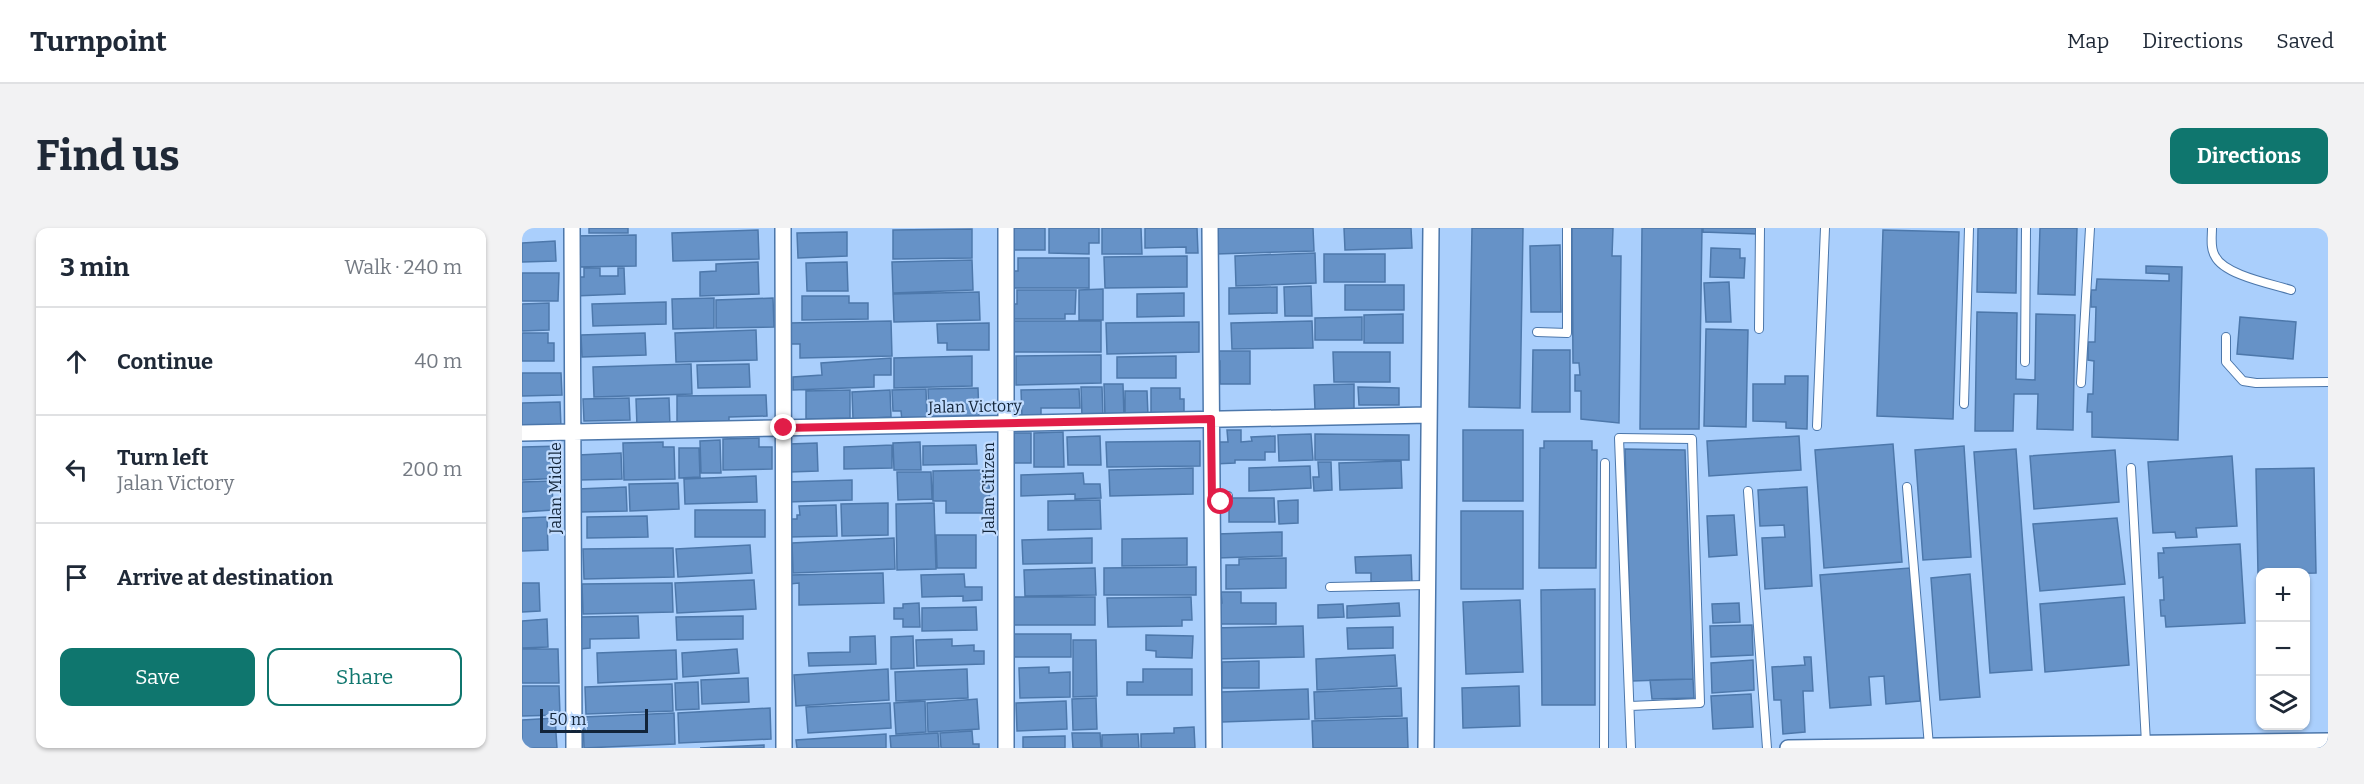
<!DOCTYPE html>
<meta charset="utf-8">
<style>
body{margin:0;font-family:Bitter,serif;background:#f2f2f3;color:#1f2937}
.controls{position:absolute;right:18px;bottom:18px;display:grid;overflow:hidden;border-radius:12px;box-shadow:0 2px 4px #0004}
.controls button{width:54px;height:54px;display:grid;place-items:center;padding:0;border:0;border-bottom:2px solid #e0e1e3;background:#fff;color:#1f2937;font:30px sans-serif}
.scale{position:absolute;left:18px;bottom:15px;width:108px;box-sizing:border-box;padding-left:6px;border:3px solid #122439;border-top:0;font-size:16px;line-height:21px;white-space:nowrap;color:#122439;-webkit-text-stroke:4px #c0dbfe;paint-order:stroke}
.stop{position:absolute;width:18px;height:18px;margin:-14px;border:4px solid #e11d48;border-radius:50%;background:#fff}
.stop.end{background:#e11d48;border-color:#fff;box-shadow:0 2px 6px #0008}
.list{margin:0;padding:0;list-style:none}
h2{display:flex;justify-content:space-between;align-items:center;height:78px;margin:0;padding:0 24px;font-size:26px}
h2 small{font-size:20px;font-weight:400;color:#747a83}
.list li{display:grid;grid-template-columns:39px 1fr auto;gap:18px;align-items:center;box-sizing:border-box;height:108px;padding:0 24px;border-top:2px solid #e0e1e3}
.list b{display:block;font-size:22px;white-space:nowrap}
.list p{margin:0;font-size:20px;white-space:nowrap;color:#747a83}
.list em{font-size:20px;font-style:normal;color:#747a83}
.actions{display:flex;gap:12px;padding:18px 24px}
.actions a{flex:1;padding:14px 0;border:2px solid #0f766e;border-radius:12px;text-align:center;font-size:21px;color:#0f766e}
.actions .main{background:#0f766e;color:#fff}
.icon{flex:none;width:33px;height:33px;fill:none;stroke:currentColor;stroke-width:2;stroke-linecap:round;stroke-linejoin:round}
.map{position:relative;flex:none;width:1806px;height:520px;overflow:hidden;border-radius:12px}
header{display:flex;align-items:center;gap:36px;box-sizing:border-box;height:84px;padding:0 30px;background:#fff;border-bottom:2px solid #e0e1e3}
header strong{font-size:28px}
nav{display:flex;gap:33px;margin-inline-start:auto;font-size:21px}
.intro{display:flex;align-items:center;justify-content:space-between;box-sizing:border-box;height:144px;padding:0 36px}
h1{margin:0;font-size:42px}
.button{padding:15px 27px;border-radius:12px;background:#0f766e;color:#fff;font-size:21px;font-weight:700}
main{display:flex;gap:36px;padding:0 36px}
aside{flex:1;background:#fff;border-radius:12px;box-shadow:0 2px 4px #0004}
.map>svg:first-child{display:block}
</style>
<header>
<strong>Turnpoint</strong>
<nav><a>Map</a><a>Directions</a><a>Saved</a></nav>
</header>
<div class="intro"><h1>Find us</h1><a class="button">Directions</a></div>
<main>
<aside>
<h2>3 min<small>Walk · 240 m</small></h2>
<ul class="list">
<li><svg class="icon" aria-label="ahead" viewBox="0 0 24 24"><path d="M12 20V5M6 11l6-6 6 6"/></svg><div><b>Continue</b></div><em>40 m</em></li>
<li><svg class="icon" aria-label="left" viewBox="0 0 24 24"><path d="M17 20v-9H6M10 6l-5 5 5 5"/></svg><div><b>Turn left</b><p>Jalan Victory</p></div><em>200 m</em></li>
<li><svg class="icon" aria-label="arrive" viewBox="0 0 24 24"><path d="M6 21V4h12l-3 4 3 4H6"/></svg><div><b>Arrive at destination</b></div></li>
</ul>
<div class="actions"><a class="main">Save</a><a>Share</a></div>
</aside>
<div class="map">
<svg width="1806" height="520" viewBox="0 0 1806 520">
<rect width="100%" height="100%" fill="#aacffc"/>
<!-- building -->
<path fill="#6692c7" stroke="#4d78ab" stroke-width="1.5" d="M67,0H106V5H67Z
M490,0H523V22H490Z
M527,0H577V15H567V26L527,25Z
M580,0H619L620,26H580Z
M623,0H675L676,25H664V19L623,20Z
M693,0H791L792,23L694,26Z
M822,0H889L890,20L823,22Z
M950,0H1001L998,180L947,179Z
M1050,0H1091L1090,28H1099L1097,195L1059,191V163H1053V147H1058L1057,135H1051Z
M1120,0H1180L1177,201H1118Z
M1181,0H1235V6L1181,4Z
M1456,0H1495L1494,65L1455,64Z
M1518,0H1555L1553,67L1516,66Z
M450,1V30L371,31V2Z
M236,2L237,31L151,33L150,5Z
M1361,2L1437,4L1431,191L1355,188Z
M325,4V28L276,30L275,5Z
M114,7V38L50,39V8Z
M33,13L34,33L0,34V15Z
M1038,17L1039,84H1009L1008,18Z
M1189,20L1218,21V30H1223L1222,50L1188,49Z
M793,25L794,55L714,58L713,28Z
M802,26H863V54H802Z
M665,28V59L583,60L582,29Z
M496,30H567V60H481V43H496Z
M450,32L451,62L371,65L370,34Z
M236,34L237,66L178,68V44L194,43V36Z
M325,34L326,63H285L284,35Z
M1624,38L1660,39L1656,212L1570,209V184H1565L1566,166H1571L1572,133L1566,132V114H1573L1574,79H1569V62H1574L1575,51L1647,53V46L1624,45Z
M62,40H78V48H96V40H102L103,66L52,68L51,49H62Z
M0,45H37L36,73H0Z
M1207,54L1209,94H1184L1182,55Z
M823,57H882V82H823Z
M789,58L790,88H763L762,59Z
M755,59V85L707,86V60Z
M581,61V92H557V62Z
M495,62H554L553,86H543V91H482V76H495Z
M457,64L458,92L372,94L371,66Z
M662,65V88L615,89V66Z
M280,68H327V75H346V91L280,92Z
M192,70V100L151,101L150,71Z
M251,70L252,99L194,100V72Z
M144,74V96L71,98L70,76Z
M27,75V102L0,103V76Z
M1455,84L1495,85L1494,151L1513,152L1514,86L1553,87L1551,202L1515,201L1516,166H1492L1491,203H1453Z
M881,86V115H842V87Z
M840,89V112H793V90Z
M1718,89L1774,94L1771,131L1715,126Z
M369,93L370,128L278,130V116H267V95Z
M487,93H579V124H487Z
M790,93L791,120L710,121L709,95Z
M677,94V124L585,126L584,95Z
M467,95V122H425V115H416L415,96Z
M1184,101L1226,102L1224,199L1182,198Z
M234,102L235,132L154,134L153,105Z
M0,105H26V115H32V133H0Z
M123,105L124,127L60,129L59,107Z
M1011,122H1048V184H1010Z
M692,123H728V156H698V133H692Z
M811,124H868V154H812Z
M579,127V155L494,157V128Z
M450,128V158L372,160V130Z
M654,128V150H595V129Z
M369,130V147H352V159L271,162V149L300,147L299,135Z
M169,136L170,166L72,169L71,139Z
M227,136L228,159L176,160L175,137Z
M0,145H39L40,167L0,168Z
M1263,148H1286L1285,201L1264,200V194L1231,193V156H1263Z
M582,156H601L602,189H583Z
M832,156V181L793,182L792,157Z
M559,159H580L581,188L560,189Z
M836,159L877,160V177H837Z
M456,160L457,188L407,189L406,161Z
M629,160H658V171H662V187H629Z
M404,161L405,192L380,193L379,183H371L370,162Z
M557,161L558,180H519V189L500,190L499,162Z
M328,162V190L284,191V163Z
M368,162L369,189L331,191L330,164Z
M603,163H625L626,188H603Z
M244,167L245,188L207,189V197L155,198V168Z
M107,170L108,192L62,193L61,171Z
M147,170L148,198L115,199L114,171Z
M38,174L39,200H0V175Z
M705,202H719V214L730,213L729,209L753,208V224H743V232H713V235L692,236V214H706Z
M941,202H1001V273H941Z
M541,204L542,239H512V205Z
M491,205H509V235H481Z
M789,206L791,232L757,233L756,207Z
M793,206L887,207V232H793Z
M578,208L579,237H546L545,209Z
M1277,208L1279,242L1187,248L1185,213Z
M237,210V219H250V241L201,242V211Z
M198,212L199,245H179L178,213Z
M678,213V238L585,239L584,214Z
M1022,213H1070V222H1075L1074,340H1017L1018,220H1022Z
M141,214V219H152L153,251L102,252L101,215Z
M398,214L399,242H372L371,215Z
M295,215L296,243L268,244L267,216Z
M1371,216L1380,334L1302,340L1293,222Z
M370,217V240L322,241V219Z
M454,217L455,236L401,237V218Z
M39,218L40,250L0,252V219Z
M1442,218L1449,329L1401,332L1393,222Z
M157,220H177L178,249L157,250Z
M1103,221L1163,222L1171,451L1110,453Z
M1494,221L1510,442L1468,445L1452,224Z
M1593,222L1597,274L1512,281L1508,228Z
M99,225L100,251L57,252L56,227Z
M1710,228L1715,298L1674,300L1675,309L1654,310L1653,304L1631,305L1626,234Z
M879,233L880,260L818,262L817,235Z
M796,234H809L810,262L792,263L791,249H797Z
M788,238L789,260L727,263V240Z
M671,240V266L588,268L587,242Z
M1792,240L1794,345L1736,346L1734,241Z
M463,242V250H467L468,285H424V273H411V243Z
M375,244H409L410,271L376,272Z
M561,245L562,256H578L579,270L553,271V266L499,268V247Z
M234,248L235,274L163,276L162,251Z
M330,252V272L265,274V254Z
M30,253L31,282L0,284V254Z
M156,255L157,281L108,283L107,256Z
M104,259L105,283L57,284L56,261Z
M1285,259L1290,358L1243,361L1240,310L1263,309L1262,297L1238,298L1236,262Z
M707,270H752L753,294H707Z
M578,272L579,301L526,302V273Z
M776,272V295L757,296L756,273Z
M366,275V307L320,308L319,276Z
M412,275L414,341L375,342L374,276Z
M314,277L315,308L267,309L266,291H275V287H278L277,278Z
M173,282H243V309H173Z
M939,283H1001V361H939Z
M1212,287L1215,327L1187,329L1185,288Z
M125,288L126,309L65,310V289Z
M25,289L26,322L0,323V290Z
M1595,290L1603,356L1518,363L1511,296Z
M760,304V328L695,330V306Z
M414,307H454V340H415Z
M372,310L373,341L271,345L270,315Z
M570,310V335L501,336L500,312Z
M665,310V337L600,338V311Z
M1718,316L1723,395L1644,399L1643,388H1639L1638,372H1642L1641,349L1637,350L1636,325H1642L1641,320Z
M228,317L230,345L156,349L154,321Z
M151,320L152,349L62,351L61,321Z
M889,327L890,355L849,356V345H834L833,329Z
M764,330V360L704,361V337H717V331Z
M674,339V367H582V340Z
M573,340L574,367L503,368L502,342Z
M1388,340L1398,473L1364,476L1362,448L1347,449L1349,477L1308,480L1298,347Z
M361,345L362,375L277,377V355L268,356V347Z
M442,346L443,359H460V372L441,373V368L400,369L399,347Z
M1448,346L1458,469L1418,472L1409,350Z
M232,352L234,381L155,385L153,355Z
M0,355H17L18,383L0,384Z
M150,355L151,384L61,386L60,356Z
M1073,361V477H1020L1019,362Z
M699,364H719V375H754V396H694V375H700Z
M488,369H573V397H489Z
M669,369L670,392H660V398L586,399L585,370Z
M1602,369L1607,437L1523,444L1518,376Z
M998,372L1001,444L944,446L941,374Z
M397,375L398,399H381V391H372V380H381V376Z
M877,375L878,388L825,390V378Z
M1217,375L1218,394L1191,395L1190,376Z
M821,376L822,389L796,390V377Z
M454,379L455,402L400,403V380Z
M116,388L117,410L68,411V420L58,421V389Z
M221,388V411L155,412L154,389Z
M25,391L26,419L0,420V393Z
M1230,397L1231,427L1189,429L1188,398Z
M781,398L782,429L692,431L691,400Z
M871,399V420L826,421L825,400Z
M491,406H549V429H491Z
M624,407L671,408L670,430L634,429V423L624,422Z
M353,408L354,436L287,438L286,425L328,424V409Z
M391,408L392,440L369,441V409Z
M430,411V418L452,417V423H462V436L395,438L394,412Z
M551,412H574L575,468L551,469Z
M0,421H36L37,455H0Z
M215,421L217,445L161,449L160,425Z
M154,422L155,451L76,455L75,425Z
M873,427L875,458L795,462L794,431Z
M1282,429H1289L1291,463H1281L1283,504L1261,506L1259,472H1252L1250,439L1283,437Z
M1231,432L1232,462L1190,465L1189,435Z
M737,433V460H700V434Z
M527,439V445L548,444V469L498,470L497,440Z
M366,441L367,472L274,478L272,447Z
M445,441L446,470L374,473L373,444Z
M621,441H670V467H605V454H621Z
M226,450L227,474L180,476L179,452Z
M1171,451L1172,470L1130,471L1128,452Z
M176,454L177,481L154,482L153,455Z
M150,456L151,483L64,486L63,459Z
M0,458H37L38,487L0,488Z
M997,458L998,498L941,500L940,460Z
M879,460L880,488L793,491L792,464Z
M786,461L787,491L700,494L699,464Z
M1229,466L1231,499L1191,501L1189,468Z
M574,470L575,501L551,502L550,471Z
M455,471L457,501L406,504L405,475Z
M403,473L404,504L374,506L372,475Z
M544,473L545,501L495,503L494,475Z
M368,475L369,500L286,505L284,479Z
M248,480L249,511L157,515L156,485Z
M152,485L153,516L62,520L61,489Z
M33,490L35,520H0V492Z
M885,490L886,520H791L790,493Z
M672,499L673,520H619V506L652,505V500Z
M450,503L451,516H457V520H419L418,505Z
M416,505L417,520H369L368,508Z
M550,505H578L579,520H551Z
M364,506V520H275L274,512Z
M616,506L617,520H580V507Z
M543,508V520H501V509Z
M242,517V520H178Z"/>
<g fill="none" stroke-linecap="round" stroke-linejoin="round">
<defs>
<path id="lane" d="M1690,0C1690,9 1688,20 1693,28C1702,47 1750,56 1769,62
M1237,101L1238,0
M1015,104L1045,105V0
M1704,109V134L1721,153L1734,155L1806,154
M1503,134L1504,0
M1559,155L1568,0
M1442,176L1447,0
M1295,198L1303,0
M1609,240L1624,515
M1385,259L1407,518
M1226,263L1245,520
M690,275L704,273L706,268
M808,359L905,357
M1108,478L1178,475L1170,211L1097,210L1109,520
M1082,520L1083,235"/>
<path id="street" d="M50,0L52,520
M261,0L262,520
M688,0L692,520
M0,205L907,187
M484,520V0
M904,520L909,0
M1266,520L1806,513"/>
</defs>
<!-- lane casing -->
<use href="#lane" stroke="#4c77ab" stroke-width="10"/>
<!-- street casing -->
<use href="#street" stroke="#4c77ab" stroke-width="18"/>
<!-- lane -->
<use href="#lane" stroke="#fff" stroke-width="8"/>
<!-- street -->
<use href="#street" stroke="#fff" stroke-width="15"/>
</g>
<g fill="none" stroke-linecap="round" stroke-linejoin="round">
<!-- route -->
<path stroke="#e11d48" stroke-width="8" d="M262,200L689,191L690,275L699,274"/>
</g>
<g text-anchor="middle" stroke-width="4.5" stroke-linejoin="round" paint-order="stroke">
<!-- street labels -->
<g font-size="16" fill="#122439" stroke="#c0dbfe">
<text transform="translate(453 178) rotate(-1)" y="6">Jalan Victory</text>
<text transform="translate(33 260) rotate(-90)" y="6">Jalan Middle</text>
<text transform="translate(466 260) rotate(-90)" y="6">Jalan Citizen</text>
</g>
</g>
</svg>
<div class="controls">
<button>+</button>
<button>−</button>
<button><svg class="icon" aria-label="layers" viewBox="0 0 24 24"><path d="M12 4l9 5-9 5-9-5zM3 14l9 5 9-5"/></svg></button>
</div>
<div class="scale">50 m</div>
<div class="stop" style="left:699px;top:274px"></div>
<div class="stop end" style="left:262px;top:200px"></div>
</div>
</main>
